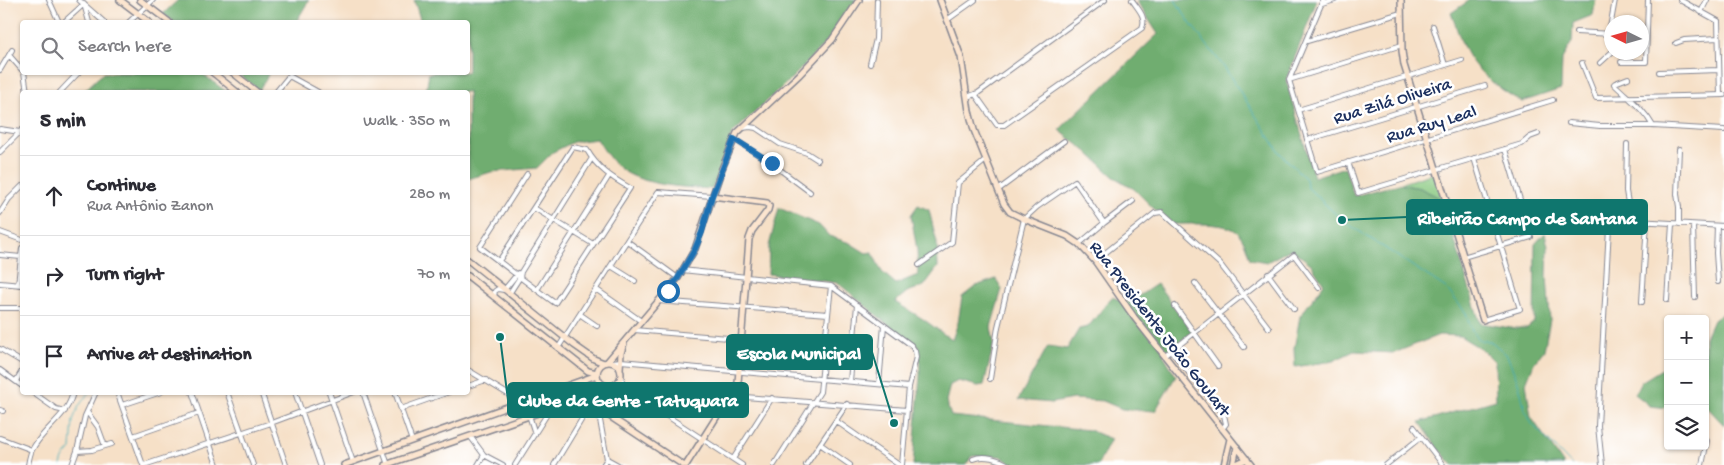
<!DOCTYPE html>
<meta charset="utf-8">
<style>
body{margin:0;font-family:"Gochi Hand",sans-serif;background:#f2f2f3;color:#2b2b33}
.controls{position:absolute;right:15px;bottom:15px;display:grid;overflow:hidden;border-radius:5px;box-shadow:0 1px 4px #0004}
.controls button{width:45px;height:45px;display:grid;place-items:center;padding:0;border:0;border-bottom:1px solid #e1e1e2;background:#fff;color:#2b2b33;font:25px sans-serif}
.compass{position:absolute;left:1604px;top:15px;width:45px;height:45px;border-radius:50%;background:#fff;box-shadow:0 1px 4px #0004;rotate:275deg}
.stop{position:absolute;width:15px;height:15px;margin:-11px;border:4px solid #1f6fb2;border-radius:50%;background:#fff}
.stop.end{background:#1f6fb2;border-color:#fff;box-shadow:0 1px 5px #0008}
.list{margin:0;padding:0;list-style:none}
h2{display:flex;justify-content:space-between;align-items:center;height:65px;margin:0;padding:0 20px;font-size:21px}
h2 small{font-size:16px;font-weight:400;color:#7c7c81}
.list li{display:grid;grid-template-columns:32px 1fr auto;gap:15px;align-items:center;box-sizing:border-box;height:80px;padding:0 20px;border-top:1px solid #e1e1e2}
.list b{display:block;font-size:19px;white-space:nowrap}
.list p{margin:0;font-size:16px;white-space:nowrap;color:#7c7c81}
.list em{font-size:16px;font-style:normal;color:#7c7c81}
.icon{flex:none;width:28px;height:28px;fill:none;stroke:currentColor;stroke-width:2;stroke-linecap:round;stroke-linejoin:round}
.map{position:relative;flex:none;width:1724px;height:465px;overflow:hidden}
.search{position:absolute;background:#fff;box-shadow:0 1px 4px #0004;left:20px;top:20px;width:450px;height:55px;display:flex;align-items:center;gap:12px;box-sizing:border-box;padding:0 18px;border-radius:5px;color:#7c7c81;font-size:19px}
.panel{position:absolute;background:#fff;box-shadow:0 1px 4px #0004;left:20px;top:90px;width:450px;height:305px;border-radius:5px}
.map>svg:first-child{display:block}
</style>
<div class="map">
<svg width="1724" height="465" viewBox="0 0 1724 465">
<rect width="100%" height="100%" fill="#fff"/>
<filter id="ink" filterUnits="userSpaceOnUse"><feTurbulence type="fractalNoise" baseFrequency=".02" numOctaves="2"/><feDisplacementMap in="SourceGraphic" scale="10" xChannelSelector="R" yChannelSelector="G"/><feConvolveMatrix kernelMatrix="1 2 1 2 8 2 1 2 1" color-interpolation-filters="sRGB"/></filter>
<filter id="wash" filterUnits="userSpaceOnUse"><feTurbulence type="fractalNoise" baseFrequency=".0096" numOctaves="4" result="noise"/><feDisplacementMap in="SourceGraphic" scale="20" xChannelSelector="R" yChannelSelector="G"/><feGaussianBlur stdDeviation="1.12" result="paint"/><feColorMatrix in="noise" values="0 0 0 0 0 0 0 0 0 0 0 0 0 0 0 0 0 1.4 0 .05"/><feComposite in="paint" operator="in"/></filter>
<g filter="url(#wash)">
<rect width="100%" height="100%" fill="#f6e0c7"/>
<!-- green -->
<path fill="#8ac981" stroke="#527c70" d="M1434,173L1442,199L1420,188L1399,184Z"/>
<!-- forest -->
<path fill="#6fad6f" stroke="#456e66" d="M178,0H309L296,22H174L163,14Z
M414,0H856L836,32L798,72L732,134L712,189C682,187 634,186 613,162C607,155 602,147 597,139L573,142L553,152L537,168L491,172L468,179V92H426L429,73L468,72V22H421Z
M1136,0H1317L1286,80L1314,177L1345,167L1354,196L1399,184L1420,188L1442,199L1480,323L1511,328H1527L1534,322L1535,244L1545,233L1548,247L1547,276L1550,320L1544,350L1534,363L1526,383L1531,417L1564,465H1453L1439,450L1420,422L1496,400L1495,362L1483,350L1460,336L1439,335L1394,353L1354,351L1333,361L1295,367L1294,349L1300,316L1324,284L1311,264L1291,249L1267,262L1250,259C1247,250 1245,241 1239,234C1228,220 1186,225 1169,224L1134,189L1114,177L1086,151L1059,130L1158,34Z
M1470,0H1596L1593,15L1573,23L1572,42L1562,59L1561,89L1522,102C1501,90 1475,72 1465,50C1459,38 1456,25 1451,13Z
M103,73H201L227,92H83Z
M237,73H269L259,90Z
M918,205L929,210L937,243L938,267L924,286L907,292L895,302L923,319L952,340L958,323L962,297L976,286L996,279L1002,289L991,327L994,343L984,385L978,386L958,381L950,385L946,401L951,416L1089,430L1111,439L1098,465H1013L1000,456H972L966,465H913L920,375L919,347L885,322L838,283L768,274L769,246L779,208L819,225L829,236L850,243L866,253L872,252L882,272L896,284L918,275L917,250L911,215Z
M1157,284L1193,332L1163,354L1176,376L1155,411L1122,409L1103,401L1073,399L1052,403L1018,400L1048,346L1067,349L1079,329L1088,327L1112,297L1128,303Z
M1724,312V425L1708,408H1705V338L1713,320Z
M1668,365V408L1650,406L1635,394L1641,382Z"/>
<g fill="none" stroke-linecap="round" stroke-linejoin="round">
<!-- stream -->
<path stroke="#3babb7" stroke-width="1" d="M1175,0L1190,23L1224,67L1280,153L1306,179L1307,187L1342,220L1446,288L1466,313L1472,331L1480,340L1492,342L1507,355L1519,385L1525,410L1532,424L1572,465
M61,465L63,458L71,449L73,420L79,406L89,392"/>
</g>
</g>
<g filter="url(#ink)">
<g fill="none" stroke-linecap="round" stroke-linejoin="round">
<defs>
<path id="street" d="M49,0L59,22
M79,0L104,22
M1323,0L1289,80L1317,172L1553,100
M1680,0L1718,21
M1322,4L1335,0
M1701,12L1707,0
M947,20L975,0
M1718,21L1720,95
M64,22L84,4L89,22
M129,22L153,0
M1433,26L1445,65
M1576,32L1612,34
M1609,33L1615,0
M1307,41L1401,13
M1676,43L1684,40L1718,38
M9,55L22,70
M1621,62H1646L1648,0
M1582,63L1596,98L1724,95
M1600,63L1612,52
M870,64L876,39L877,0
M0,70L12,50
M24,72L27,92
M1659,72L1719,70
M1628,78L1615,83L1614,84C1628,98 1644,109 1653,126
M1289,80L1402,45
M60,92L79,72
M276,92L289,76L318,92
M975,94L997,125H1004L1142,28C1147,17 1138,9 1132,0
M967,97L978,93L1105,0
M1298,110L1462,60
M1569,123L1600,126H1653L1724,130
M743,128L750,127L756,128L780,144L807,153L818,160
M0,129L20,132
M734,139L771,163L810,192
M1307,140L1485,86
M1627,144L1626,191L1631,221
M0,152L22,130
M1474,158L1520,309L1483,320
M1348,162L1358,193L1522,144L1530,137L1538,134
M998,190L1064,141
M534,208L593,244
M0,213L9,199L22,186
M1679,224V207L1677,194L1679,149
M1693,225L1695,297
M1717,226L1716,253L1718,282
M0,232L22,240
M627,241L678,278
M1079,244L1104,223L1133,201
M0,255L21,257
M1463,257L1531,237L1505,149
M499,261L573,147L587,150C597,168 612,178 630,188L555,303C530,285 505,266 480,247L527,174
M1095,261L1155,213L1162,212L1220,264L1269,328
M919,265L952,242L958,183L986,160
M611,266L635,281
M682,270L831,286L911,345L915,351L916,357L909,387L902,465
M1268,274L1294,309
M0,283L22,285
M1195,283L1244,347
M18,285L22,248
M537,290L609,176
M597,290L641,321
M509,294L520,277L521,272L592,158
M494,297L495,291L498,289L504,290L518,273
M1667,300L1672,224
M658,301L828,314
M1642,302L1647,222
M1175,306L1218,366
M0,308H22
M581,315L597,326
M634,330L825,346
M558,348L658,192L712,196
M0,349L22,362
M1171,351L1224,415L1226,424L1222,429
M1165,356L1294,255L1319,288
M611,362L621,361L909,387
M0,370L22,386
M468,370L521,402L529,415L535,434
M621,375L623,387L742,465
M990,379L998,327L1024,219L1037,207L1075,181L1104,223
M16,381L22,371
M850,381L857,305
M879,384L884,325
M468,386L486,380
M611,386L907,410
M32,392L56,409L65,411
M117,392L143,465
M192,392L217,465
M227,392L253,465
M261,392L286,465
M295,392L320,465
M329,392L353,462
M363,392L388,465
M395,392L412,441
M122,405L161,392
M401,409L449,392
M598,409L607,459L603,465
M0,410L3,411
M87,412L98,427L105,446
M836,421L899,465
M1414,427L1443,465
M133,436L199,413
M470,436L484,455L503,465
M0,438L32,450
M820,444L850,465
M77,451L92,450L112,444
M607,459L618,465
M733,459L772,398
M973,459C984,454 999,459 1009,465
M28,465C29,460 30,454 32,450C43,428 68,417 73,392
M72,465L77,451L85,416L96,392
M144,465L271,423L354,392
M478,465L484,455
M515,465L551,408
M554,465L591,404
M774,465L820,392L831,286
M806,465L847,404
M1386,465L1421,437
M1602,465L1598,426L1609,228L1613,223L1619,220L1724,226
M1702,465L1707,441"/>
<path id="secondary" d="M120,0L149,22
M140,0L169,22
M940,0L961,57L969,111L974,130L1004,204L1010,212L1024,219L1067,236L1079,244L1095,261L1134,317L1251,465
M1401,0L1402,51L1404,65L1483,320
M212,72L237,92
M232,72L257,92
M468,260L574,345L594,359L604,363
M468,276L588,371L597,373
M597 374a12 12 0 1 1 24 0a12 12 0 1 1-24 0Z
M607,362L678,278L695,249L721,171L737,133L799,75L832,40L859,0
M620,369L621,353L624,343
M582,398L683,465
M344,465L597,375
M385,465L582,398L607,386
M686,465L738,383L749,239L752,231L768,210L769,206L767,203L712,196
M1224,465L1230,439
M1233,465L1237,447
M1234,465L1247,459"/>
</defs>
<!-- street casing -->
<use href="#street" stroke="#888892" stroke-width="6"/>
<!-- secondary casing -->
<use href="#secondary" stroke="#888892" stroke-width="8"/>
<!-- street -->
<use href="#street" stroke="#fff" stroke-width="4"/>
<!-- secondary -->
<use href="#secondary" stroke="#fce5cf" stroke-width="5"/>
</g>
</g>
<g fill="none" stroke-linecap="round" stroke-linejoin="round" filter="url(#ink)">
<!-- route -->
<path stroke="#1f6fb2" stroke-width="6" d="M668,291L678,278L695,249L702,232L712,196L734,139L772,163"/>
</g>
<g text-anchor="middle" stroke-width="5" stroke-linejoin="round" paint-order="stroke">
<!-- street labels -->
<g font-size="18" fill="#1b2f5e" stroke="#fff">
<text transform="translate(1392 100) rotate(-17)" y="6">Rua Zilá Oliveira</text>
<text transform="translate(1431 123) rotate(-17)" y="6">Rua Ruy Leal</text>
<text transform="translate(1161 328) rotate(52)" y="6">Rua Presidente João Goulart</text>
</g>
</g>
<!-- callouts -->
<path fill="none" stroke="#0f766e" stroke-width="2" d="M1342 220L1407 217M894 423L872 352M500 337L508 400"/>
<g fill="#0f766e" stroke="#fff" stroke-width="2">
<circle cx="1342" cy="220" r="5"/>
<circle cx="894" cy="423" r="5"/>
<circle cx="500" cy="337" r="5"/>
</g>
<g fill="#0f766e" stroke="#0f766e" stroke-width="2">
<rect x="1407" y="200" width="240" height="34" rx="5"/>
<rect x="727" y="335" width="145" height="34" rx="5"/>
<rect x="508" y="383" width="240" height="34" rx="5"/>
</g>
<g font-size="19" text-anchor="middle" font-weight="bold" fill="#fff">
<text x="1527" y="224">Ribeirão Campo de Santana</text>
<text x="799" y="359">Escola Municipal</text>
<text x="628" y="406">Clube da Gente - Tatuquara</text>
</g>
</svg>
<div class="controls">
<button>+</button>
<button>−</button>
<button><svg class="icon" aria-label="layers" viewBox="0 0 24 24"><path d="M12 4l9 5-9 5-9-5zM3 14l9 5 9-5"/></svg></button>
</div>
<svg class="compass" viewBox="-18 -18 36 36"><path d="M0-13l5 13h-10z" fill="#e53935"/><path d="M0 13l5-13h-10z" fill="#7c7c81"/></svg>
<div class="stop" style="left:668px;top:291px"></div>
<div class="stop end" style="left:772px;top:163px"></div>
<div class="search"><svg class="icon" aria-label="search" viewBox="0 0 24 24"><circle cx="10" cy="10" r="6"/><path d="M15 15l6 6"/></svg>Search here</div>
<section class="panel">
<h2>5 min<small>Walk · 350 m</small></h2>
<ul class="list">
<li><svg class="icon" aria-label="ahead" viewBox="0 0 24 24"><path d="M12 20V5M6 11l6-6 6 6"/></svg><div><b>Continue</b><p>Rua Antônio Zanon</p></div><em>280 m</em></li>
<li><svg class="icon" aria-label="right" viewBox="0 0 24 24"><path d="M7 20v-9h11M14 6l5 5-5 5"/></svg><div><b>Turn right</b></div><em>70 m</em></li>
<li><svg class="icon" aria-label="arrive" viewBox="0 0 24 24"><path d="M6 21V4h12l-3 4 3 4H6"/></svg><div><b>Arrive at destination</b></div></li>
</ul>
</section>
</div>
